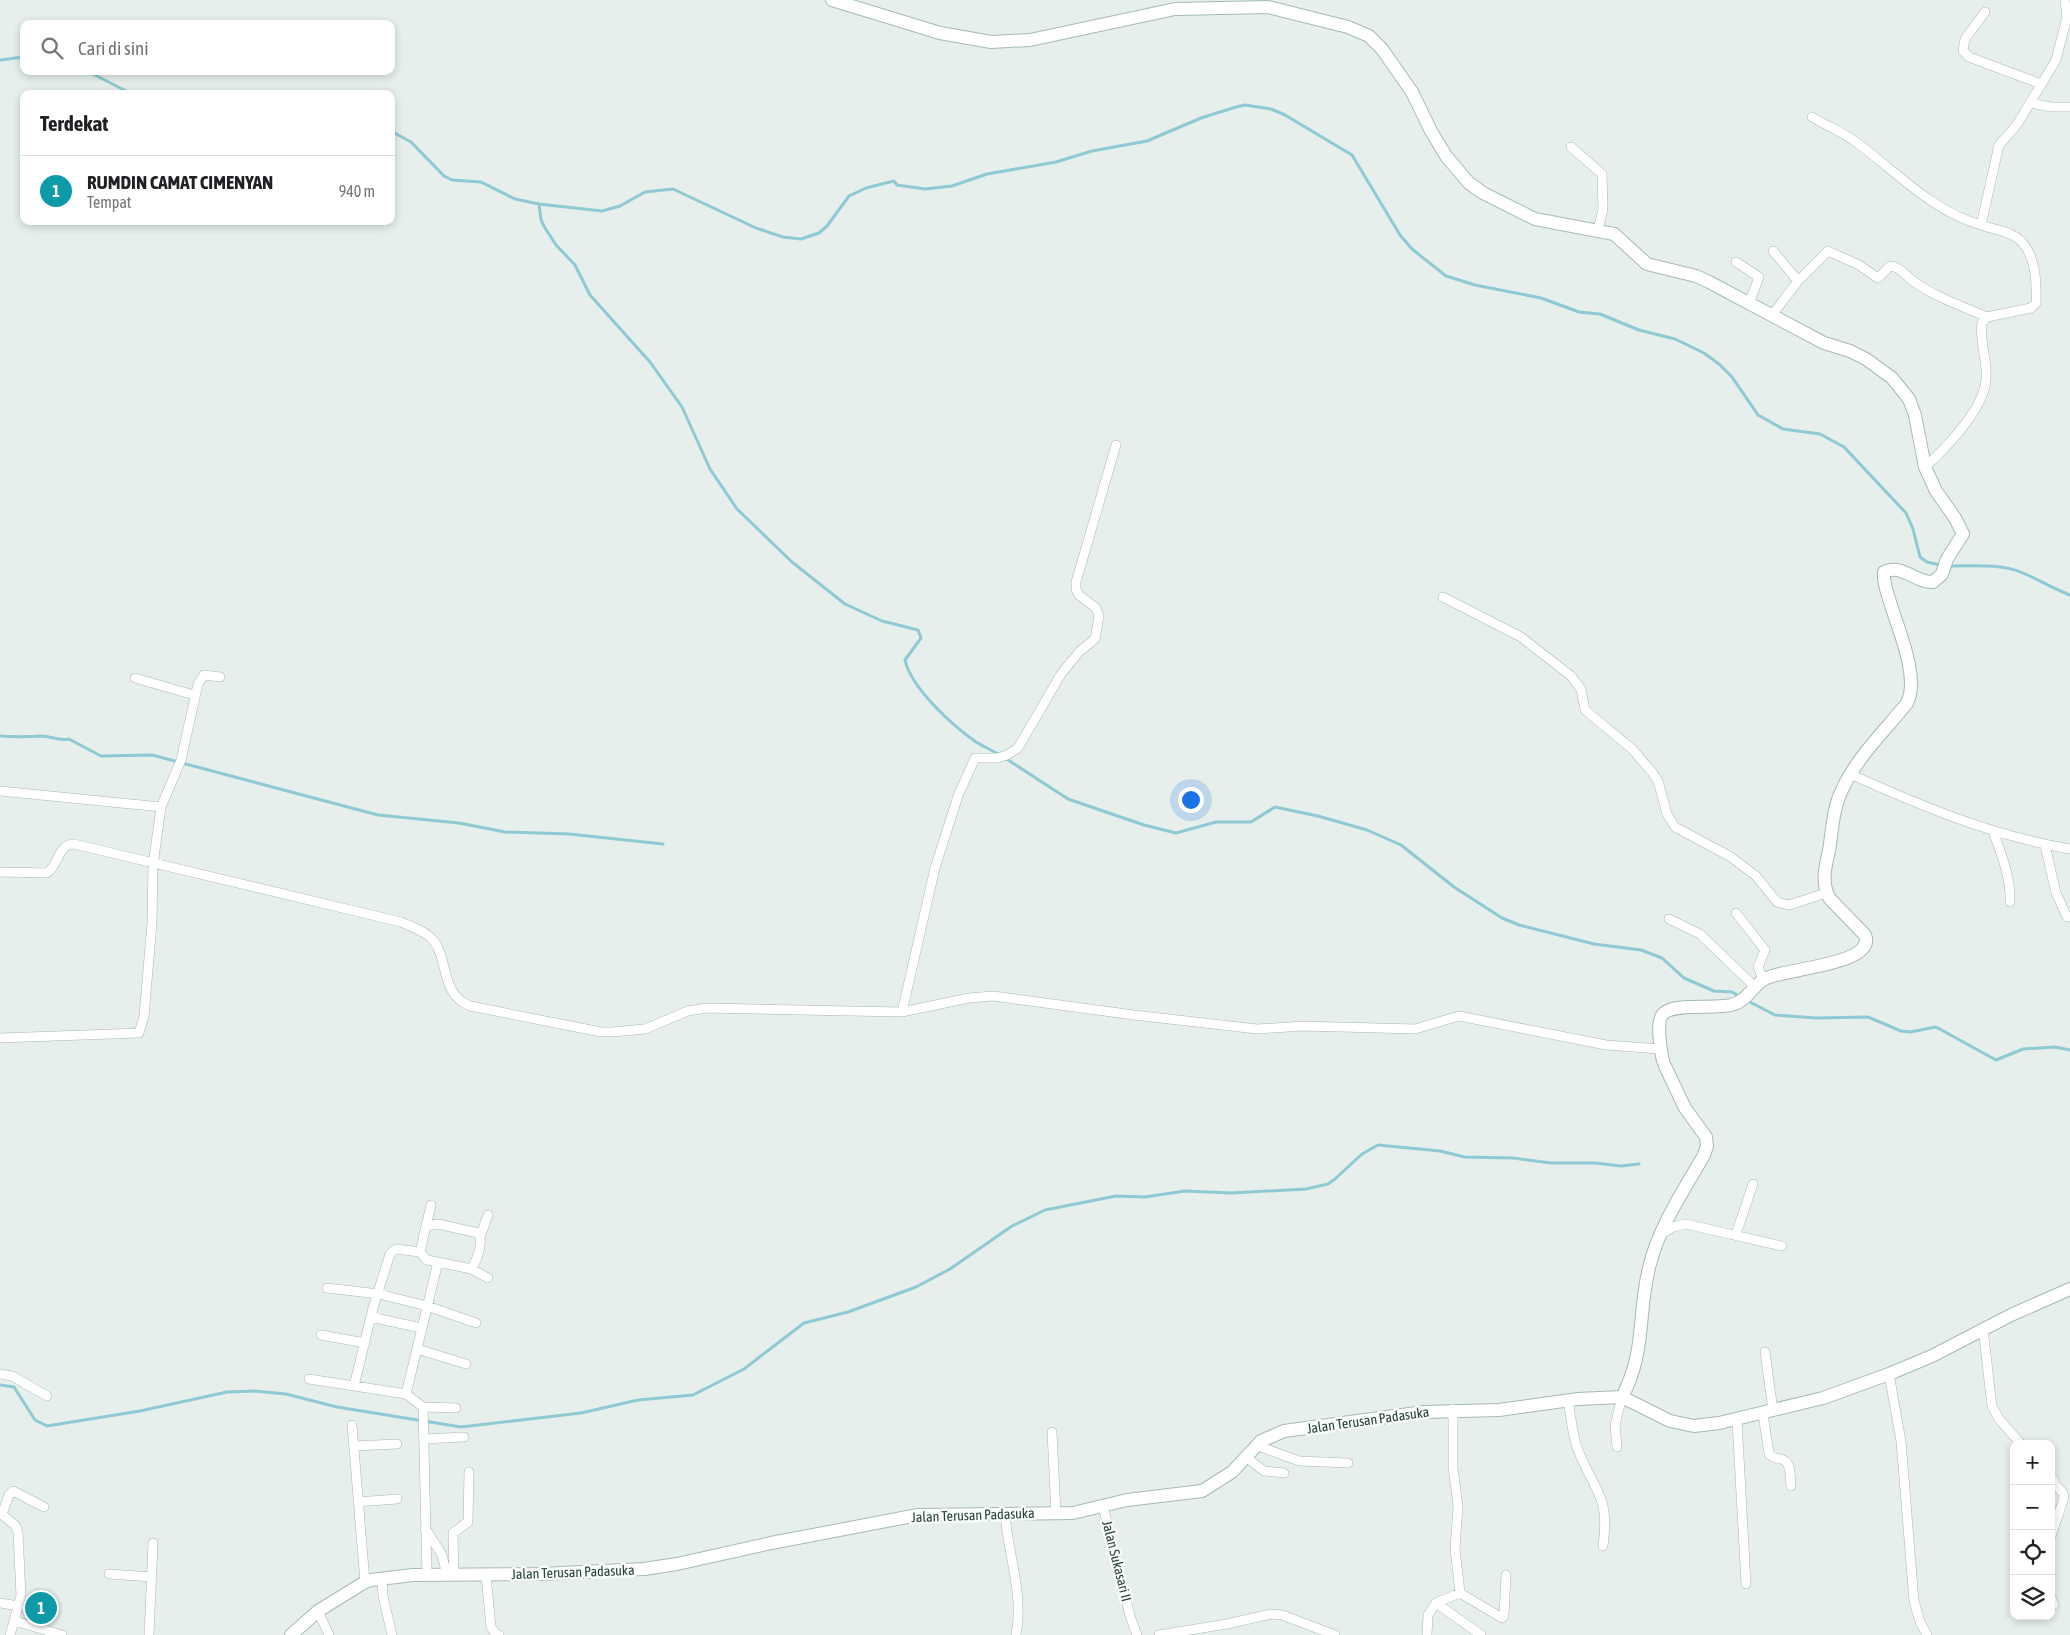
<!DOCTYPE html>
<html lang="id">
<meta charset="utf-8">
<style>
body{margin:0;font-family:"Asap Condensed",sans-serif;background:#f2f2f2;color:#202124}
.controls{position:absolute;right:15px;bottom:15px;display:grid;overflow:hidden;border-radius:10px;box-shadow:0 2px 8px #0003}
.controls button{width:45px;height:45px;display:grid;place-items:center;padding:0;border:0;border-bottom:1px solid #e0e0e0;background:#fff;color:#202124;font:25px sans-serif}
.you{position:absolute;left:1190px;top:799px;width:18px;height:18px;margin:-12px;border:4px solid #fff;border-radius:50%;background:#1a73e8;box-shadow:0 0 0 8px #1a73e833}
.badge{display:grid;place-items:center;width:32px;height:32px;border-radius:50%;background:#b45309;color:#fff;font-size:16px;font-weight:700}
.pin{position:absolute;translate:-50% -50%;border:2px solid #fff;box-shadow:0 1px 5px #0006}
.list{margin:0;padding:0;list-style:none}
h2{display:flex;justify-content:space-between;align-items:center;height:65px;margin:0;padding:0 20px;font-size:21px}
h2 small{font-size:16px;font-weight:400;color:#757577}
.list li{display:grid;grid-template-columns:32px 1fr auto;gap:15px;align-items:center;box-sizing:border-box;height:70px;padding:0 20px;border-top:1px solid #e0e0e0}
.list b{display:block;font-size:19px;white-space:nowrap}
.list p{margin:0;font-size:16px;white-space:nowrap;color:#757577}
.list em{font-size:16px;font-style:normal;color:#757577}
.icon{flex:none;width:28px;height:28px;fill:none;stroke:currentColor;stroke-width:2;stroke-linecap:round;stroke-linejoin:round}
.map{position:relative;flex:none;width:2070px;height:1635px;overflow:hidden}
.search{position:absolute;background:#fff;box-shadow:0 2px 8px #0003;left:20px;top:20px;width:375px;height:55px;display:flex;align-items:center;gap:12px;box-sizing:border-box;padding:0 18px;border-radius:10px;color:#757577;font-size:19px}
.panel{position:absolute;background:#fff;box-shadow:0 2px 8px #0003;left:20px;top:90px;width:375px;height:135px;border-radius:10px}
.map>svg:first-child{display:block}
</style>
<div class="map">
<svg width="2070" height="1635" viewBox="0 0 2070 1635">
<rect width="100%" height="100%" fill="#e6efeb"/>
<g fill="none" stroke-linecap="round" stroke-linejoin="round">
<!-- stream -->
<path stroke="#8ec9d4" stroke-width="3" d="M0,60L24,57
M87,71L132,94
M391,131L411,142L444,176L452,180L481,182L515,199L539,204L602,211L620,206L645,192L673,189L756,228L783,237L801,239L819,233L827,226L849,196L866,188L894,181L897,185L925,189L952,186L987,174L1056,162L1092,151L1147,141L1201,118L1236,107L1245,105L1271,109L1285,115L1352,155L1400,235L1412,249L1446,276L1475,285L1541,298L1579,312L1600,314L1639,330L1675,339L1704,353L1719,364L1732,377L1758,415L1783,429L1820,434L1844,447L1906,513L1913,529L1920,557L1927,562L1940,565
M539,204L541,220L545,228L556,245L575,265L590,295L650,362L682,407L710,469L737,509L792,562L845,604L882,621L918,630L921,638L905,660C911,688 953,726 976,742C984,747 992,750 1000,755
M1949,566C1973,566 2001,563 2023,573C2039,580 2054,589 2070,595
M0,736C14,737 27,737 41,736C51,736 58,741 69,739L101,756L152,755L378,815L459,823L505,832L569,834L663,844
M1005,758L1068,799L1144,825L1176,833L1216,822H1251L1275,807L1318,816L1367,830L1401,845L1454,887L1502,918L1519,925L1594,944L1641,950L1662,958L1684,978L1714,991L1732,992L1741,997
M1746,1000L1775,1015L1816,1018L1868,1017L1901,1031L1910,1032L1936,1027L1996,1060L2023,1049L2055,1047L2070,1050
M0,1385L14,1387L35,1420L47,1426L140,1411L227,1392L255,1391L286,1394L337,1407L461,1427L581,1413L638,1400L693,1395L744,1369L804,1323L848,1312L916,1287L950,1269L1012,1226L1045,1210L1116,1196L1145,1197L1185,1191L1231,1193L1306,1189L1328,1184L1335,1179L1362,1154L1378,1145L1440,1151L1465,1157L1513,1158L1551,1163H1595L1621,1166L1639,1164"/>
<defs>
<path id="street" d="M1985,12L1965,39L1963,51L1969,57L2041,84
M2030,103L2051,107H2070
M1812,117C1825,125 1840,131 1853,140C1894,169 1931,211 1981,225
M1571,147L1602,174L1603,209L1598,230
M1773,251L1798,281
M1736,262L1759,277L1749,304
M1772,315L1798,281L1828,251L1859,265L1878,278L1890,266C1899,266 1906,276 1913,281C1935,297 1962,306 1987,317
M1925,467C1945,449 1984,409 1986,380C1988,361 1979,342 1982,323L1987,317L2031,308L2036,303C2037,281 2036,248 2014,236C2004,230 1992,229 1981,225L1999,145L2016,126L2056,60L2067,17L2065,0
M1443,597L1521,637L1571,676L1581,689L1585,710L1632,749L1652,772L1658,781L1667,814L1675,827L1731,857L1756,876L1777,902L1789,905L1826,893
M135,678L194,695
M1850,774C1921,806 1993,836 2070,849
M0,791L161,807
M1993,831C2001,854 2011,877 2010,902
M2045,845L2056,893L2067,917
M0,872L47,873C59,865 58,844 74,844L401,922C411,926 421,930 429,936C451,955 437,992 470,1006L601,1032H613L645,1029L688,1011L707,1008L902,1012L969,998L993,996L1134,1015L1257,1029L1303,1026L1415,1029L1459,1016L1606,1045L1660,1049
M1736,913L1765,950L1758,967L1763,979
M1669,919L1700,934L1755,987
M902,1012L935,868L958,796L975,758H997L1007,755L1018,748L1061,674L1080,651L1095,639L1099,616L1096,608L1079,595L1076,589V582L1116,445
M0,1038L139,1033L144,1016L152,923L153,865L161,807L181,760L198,684L204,675L220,677
M426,1226L431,1205
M1662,1234L1673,1227L1686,1224L1782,1246
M1736,1234L1753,1184
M480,1237L488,1215
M471,1269L488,1278
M327,1288L379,1294L427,1306L476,1323
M371,1317L421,1328
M1983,1329L1992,1406L1999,1419L2021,1444
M321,1335L365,1343
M417,1349L466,1364
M1765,1352L1773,1411
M0,1374L12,1376L47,1396
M1889,1374L1901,1441L1914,1601L1920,1622L1927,1635
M309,1379L406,1394L438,1262L471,1269C477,1261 484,1242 478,1233L438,1224L426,1226L420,1252L427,1260L438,1262
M354,1386L373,1308L390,1254L396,1249L420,1252
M406,1394L423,1407L427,1575
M1568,1400C1571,1417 1572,1434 1578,1450C1595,1493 1610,1495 1603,1546
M423,1407L456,1408
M1453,1409V1468L1458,1506L1455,1549L1460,1593L1502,1618L1504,1616L1506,1575
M1763,1414L1769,1454C1773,1458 1776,1458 1781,1459C1792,1462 1790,1476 1791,1486
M1737,1420L1746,1584
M352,1425L365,1582
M1052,1432L1056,1513
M424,1439L464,1437
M1256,1445L1299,1461L1348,1463
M354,1446L397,1444
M1617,1447L1615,1425L1622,1397
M1246,1457L1264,1471L1284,1473
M358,1502L397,1499
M1103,1506L1130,1616L1137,1635
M0,1513L15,1525L18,1532L21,1596L10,1635
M2,1514L9,1495L13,1491L44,1507
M1005,1514C1008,1555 1024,1594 1016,1635
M425,1528L442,1555L447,1575
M2051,1536L2064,1498L2063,1493L2054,1483V1480
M109,1574L152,1577
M454,1576L453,1533L468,1522L469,1472
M486,1576L491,1627L495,1633L499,1635
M382,1579L383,1596L392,1635
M1460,1593L1436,1603L1481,1635
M2051,1597L2054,1605
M0,1603L19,1606
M318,1611L329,1635
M15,1621L62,1635
M149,1635L153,1543
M1159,1635L1227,1624L1271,1614L1282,1615L1335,1635
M1427,1635L1428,1615L1436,1603"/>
<path id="secondary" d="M832,0L940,33L991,42L1030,40L1175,9L1268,7L1348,27L1369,36L1382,49L1412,92L1431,131L1446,156L1469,183L1483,193L1535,219L1614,234L1647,264L1696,276L1709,282L1824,343L1850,351L1866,359L1892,378L1909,399L1915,415L1925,467L1936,491L1955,518L1963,534L1947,559L1942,574L1933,582C1916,583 1901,563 1884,572C1883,583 1887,592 1890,602C1898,629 1920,678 1907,703C1885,731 1856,758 1842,790C1833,808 1832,831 1829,851C1825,867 1821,884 1830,899L1865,935C1877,966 1780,968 1763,980C1751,988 1746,1002 1731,1005C1714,1009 1676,1003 1664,1013C1655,1020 1661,1052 1663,1061
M1622,1397C1647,1350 1637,1311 1650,1264C1660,1225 1684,1190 1704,1155L1707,1146L1706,1137L1685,1108L1665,1066
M291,1635L318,1611L365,1582L371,1580L413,1575L541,1574L644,1569L677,1564L771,1543L918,1515L1073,1513L1127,1500L1202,1491L1232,1472L1261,1441L1284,1431L1424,1412L1499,1410L1578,1399L1622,1397L1670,1421L1694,1426L1719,1423L1823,1398L1889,1374L1932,1356L2011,1315L2070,1289"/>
</defs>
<!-- street casing -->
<use href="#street" stroke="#a8b8b2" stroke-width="10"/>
<!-- secondary casing -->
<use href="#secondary" stroke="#a4bbb3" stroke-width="14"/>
<!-- street -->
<use href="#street" stroke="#fff" stroke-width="9"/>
<!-- secondary -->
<use href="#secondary" stroke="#fff" stroke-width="12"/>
</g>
<g text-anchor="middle" stroke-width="5" stroke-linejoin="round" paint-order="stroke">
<!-- street labels -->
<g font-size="14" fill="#24423a" stroke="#f7fbf9">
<text transform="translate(1368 1420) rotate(-8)" y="5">Jalan Terusan Padasuka</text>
<text transform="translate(973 1515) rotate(-2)" y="5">Jalan Terusan Padasuka</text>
<text transform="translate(1117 1561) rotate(76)" y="5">Jalan Sukasari II</text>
<text transform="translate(573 1572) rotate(-2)" y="5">Jalan Terusan Padasuka</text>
</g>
</g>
</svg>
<div class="controls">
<button>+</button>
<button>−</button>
<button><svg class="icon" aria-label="locate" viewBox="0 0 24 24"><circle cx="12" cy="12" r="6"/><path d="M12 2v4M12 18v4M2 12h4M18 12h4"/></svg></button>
<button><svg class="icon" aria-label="layers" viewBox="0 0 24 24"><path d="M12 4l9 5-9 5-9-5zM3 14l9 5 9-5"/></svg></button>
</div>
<div class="you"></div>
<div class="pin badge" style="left:41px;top:1608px;background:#0f9aa8">1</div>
<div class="search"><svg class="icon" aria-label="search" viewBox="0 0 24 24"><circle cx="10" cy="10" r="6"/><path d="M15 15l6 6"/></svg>Cari di sini</div>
<section class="panel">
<h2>Terdekat<small></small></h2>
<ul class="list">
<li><span class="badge" style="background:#0f9aa8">1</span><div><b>RUMDIN CAMAT CIMENYAN</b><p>Tempat</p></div><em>940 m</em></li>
</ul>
</section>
</div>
